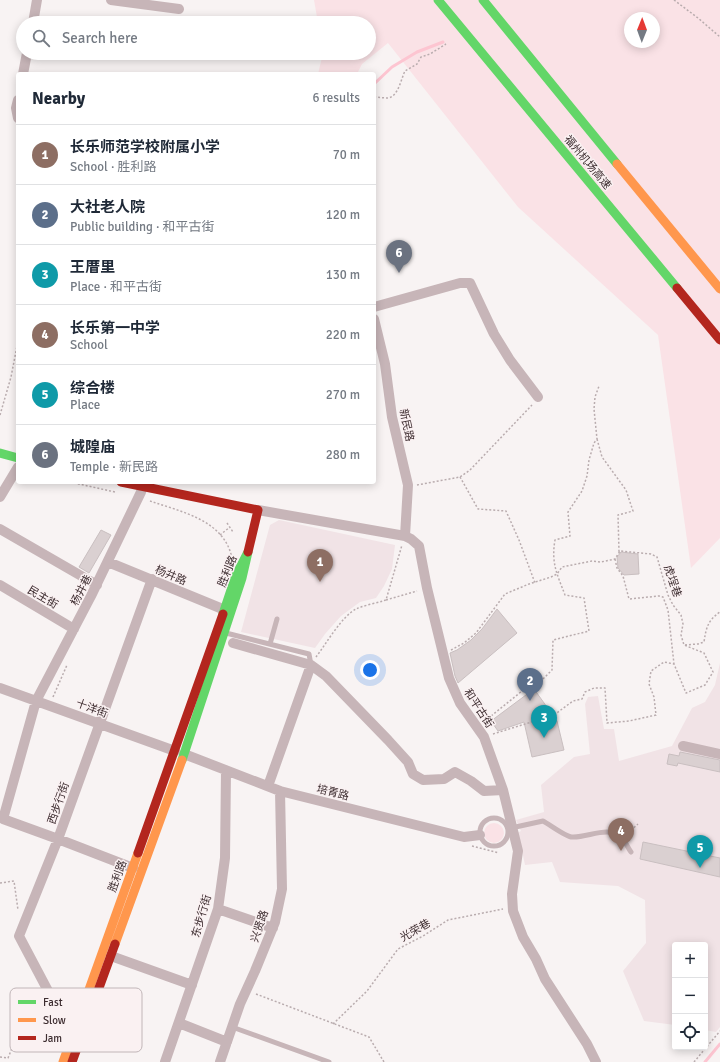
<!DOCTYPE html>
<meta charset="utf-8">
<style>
body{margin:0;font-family:Signika,"Noto Sans SC",sans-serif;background:#f2f2f3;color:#1f2937}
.controls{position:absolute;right:12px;bottom:12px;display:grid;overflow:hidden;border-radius:4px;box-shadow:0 2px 10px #0003}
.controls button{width:36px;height:36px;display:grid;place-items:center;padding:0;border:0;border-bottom:1px solid #e0e1e3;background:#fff;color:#1f2937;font:20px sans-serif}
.compass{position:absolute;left:624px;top:12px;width:36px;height:36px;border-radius:50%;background:#fff;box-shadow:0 2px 10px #0003;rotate:1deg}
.you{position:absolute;left:370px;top:670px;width:14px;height:14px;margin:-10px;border:3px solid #fff;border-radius:50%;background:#1a73e8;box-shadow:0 0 0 6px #1a73e833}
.badge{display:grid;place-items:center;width:26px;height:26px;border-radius:50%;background:#7e7274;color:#fff;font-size:13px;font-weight:700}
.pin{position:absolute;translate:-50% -33px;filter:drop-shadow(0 1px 2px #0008)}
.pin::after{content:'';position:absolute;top:21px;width:14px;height:12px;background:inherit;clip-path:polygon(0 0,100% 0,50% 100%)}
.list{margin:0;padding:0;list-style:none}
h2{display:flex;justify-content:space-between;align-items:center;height:52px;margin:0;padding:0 16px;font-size:17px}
h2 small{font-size:13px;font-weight:400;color:#747a83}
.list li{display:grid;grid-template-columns:26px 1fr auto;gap:12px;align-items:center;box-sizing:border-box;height:60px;padding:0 16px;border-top:1px solid #e0e1e3}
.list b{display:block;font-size:15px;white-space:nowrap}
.list p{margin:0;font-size:13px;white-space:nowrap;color:#747a83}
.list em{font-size:13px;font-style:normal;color:#747a83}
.icon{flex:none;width:22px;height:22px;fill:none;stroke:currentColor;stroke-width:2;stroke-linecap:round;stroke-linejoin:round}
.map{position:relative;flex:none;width:720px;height:1062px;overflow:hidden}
.search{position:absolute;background:#fff;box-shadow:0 2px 10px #0003;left:16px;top:16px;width:360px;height:44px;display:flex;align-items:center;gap:10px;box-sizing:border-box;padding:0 14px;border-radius:22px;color:#747a83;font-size:15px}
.panel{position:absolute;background:#fff;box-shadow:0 2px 10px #0003;left:16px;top:72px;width:360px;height:412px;border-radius:4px}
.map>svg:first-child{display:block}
</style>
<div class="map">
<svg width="720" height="1062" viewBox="0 0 720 1062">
<rect width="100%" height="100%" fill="#f8f3f3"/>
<!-- built -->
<path fill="#f1e3e6" d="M279,520L395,545L392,569L384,586L376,598L360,602L341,616L325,634L315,648L241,632L270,525Z
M720,663V1027L716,1032L705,1030V945H675V1025L644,1021L623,971L646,943L645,900L618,886L560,882L552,862L525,865L520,841L517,833L521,831L516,820L544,812L541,785L574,757L590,754L585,704L588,697L598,696L604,729H614L619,761L672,746L692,708L705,702L715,685Z"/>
<!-- green -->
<path fill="#fae2e6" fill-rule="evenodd" d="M314,0H720V538L691,568L658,335L518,207L388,43L362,64L357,74H318L323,53H369V23H318ZM630,18H654V42H630Z
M484 833a10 10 0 1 1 20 0a10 10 0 1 1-20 0Z"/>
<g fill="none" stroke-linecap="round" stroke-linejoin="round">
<!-- stream -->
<path stroke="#fdc5d1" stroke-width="3" d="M374,84L392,67L417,52L443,42
M705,1062L720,1044"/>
</g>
<!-- building -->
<path fill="#dad0d1" stroke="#c9bfc0" d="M101,530L111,535L89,573L79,567Z
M621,552L638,554L639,574L624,575L618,568L617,557Z
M497,609L517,633L458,683L455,676L450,653L457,650L471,640L482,629Z
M534,689L557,721L564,750L532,757L524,722L498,731L491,721Z
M680,752L720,760V772L678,763L677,766L667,764L669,754L679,756Z
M643,842L720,858V877L640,859Z"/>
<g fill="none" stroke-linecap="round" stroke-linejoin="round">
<!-- path -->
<path stroke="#b9acae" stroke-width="1.5" stroke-dasharray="2 2" stroke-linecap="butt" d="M674,0L698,18L720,37
M374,97C379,97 383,98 387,98C398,98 401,79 405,71L417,64L421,57L430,54L446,44
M0,415L11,377L18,341
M597,439L602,457L626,490L633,511L618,515L619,552
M460,477L478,509L506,511L519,540L535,583
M70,482L115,492
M417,485L460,477L470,470L532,405
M150,501C182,512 224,520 232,558
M227,523L233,532
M220,535L230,527
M615,559L617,568L623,576L629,599L659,596L663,597L668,610L674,664
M386,600L417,591
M451,650L464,643L476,633L505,594L529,584L551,577L557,574L562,567L592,561L601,562L615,559L620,551L651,554L657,557L668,595L673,605L681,615L683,624L681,635L684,645
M316,657C326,644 342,616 356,609C365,605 377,603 386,600L402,545
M53,697L67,665
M485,721L522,691L535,682L543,679L552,670L553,640L589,631L584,598L565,595C557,574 551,563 555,540L570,536L568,512L582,491L587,476L589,460L594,443L597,439L594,409L595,397L599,386
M493,734L554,715L573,701L582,699L585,692L594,688H605L607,723L629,721L656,715L654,697L649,684L651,671L664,662L674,664L686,693L705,685L713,672L704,653L684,645L698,644L704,642C706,628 708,620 720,612
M628,833L638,824
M472,846L499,853
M0,883L14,881L18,910
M256,994L369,1037L384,1062
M333,1024L367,991L398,949L423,936L448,920L503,909
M0,1057L8,1058L36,989
M694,1062L720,1031"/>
<!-- lane -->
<path stroke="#c7b5b8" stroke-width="5" d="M226,633L309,654L311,665
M270,644L277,619
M480 832a14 14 0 1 1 28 0a14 14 0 1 1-28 0Z
M511,828L543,821C549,824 566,837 572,837C589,838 609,824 623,839C626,843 628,848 631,852
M232,1027L329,1062"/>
<!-- street -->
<path stroke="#c7b5b8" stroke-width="10" d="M111,0L179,9
M33,23L37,0
M23,74L27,53
M18,100L16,108L18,118
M374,307L460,283H470L494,334L510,360L538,397
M374,319L385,364L392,417L408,485L405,536
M0,497L18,467
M258,510L405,536L411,539L419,546L427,588L449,678L460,703L484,737L503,790L518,851L512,894L513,911L523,937L536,959L545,979L587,1044L596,1062
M0,529L97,585
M108,562L225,610
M0,585L74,629
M233,643L311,665L268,786
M311,665L326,676L388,740L408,762L413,774L423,780L444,779L455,772L471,781L484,791L503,790
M0,688L175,751
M683,746L720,754
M184,754L280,791L464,837L480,835
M133,868L58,839L3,819L36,701L91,596L141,492L144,482
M218,909L273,928
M111,956L192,985
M79,1015L56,1006L19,936L58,839L152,579
M179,1023L227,1042
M165,1062L218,909L225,858L226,770
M220,1062L240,1004L255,971L275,922L282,889L280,791"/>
<!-- fast -->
<path stroke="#63d668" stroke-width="9" d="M438,0L677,288
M483,0L617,164
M0,453L18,458
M182,760L242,578L248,552L236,575L223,614"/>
<!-- slow -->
<path stroke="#ff974d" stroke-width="9" d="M617,164L720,289
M115,944L182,760
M63,1062L138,853"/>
<!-- jam -->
<path stroke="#b3261e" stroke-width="9" d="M677,288L720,340
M121,482L258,510L248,552
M138,853L223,614
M72,1062L115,944"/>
</g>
<g text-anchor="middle" stroke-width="3" stroke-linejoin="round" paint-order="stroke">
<!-- street labels -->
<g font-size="11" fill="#3d2d30" stroke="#faf1f2">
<text transform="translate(588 162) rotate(50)" y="4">福州机场高速</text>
<text transform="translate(407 425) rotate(78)" y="4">新民路</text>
<text transform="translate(227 571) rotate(-68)" y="4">胜利路</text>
<text transform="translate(171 575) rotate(23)" y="4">杨井路</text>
<text transform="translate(673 581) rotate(72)" y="4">虎埕巷</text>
<text transform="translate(81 590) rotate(-63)" y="4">杨井巷</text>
<text transform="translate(43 597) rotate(31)" y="4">民主街</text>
<text transform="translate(92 708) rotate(20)" y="4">十洋街</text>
<text transform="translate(479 708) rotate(57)" y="4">和平古街</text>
<text transform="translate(333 792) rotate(14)" y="4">培青路</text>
<text transform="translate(58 803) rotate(-71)" y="4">西步行街</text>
<text transform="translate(117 876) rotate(-70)" y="4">胜利路</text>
<text transform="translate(201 916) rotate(-74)" y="4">东步行街</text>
<text transform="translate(259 926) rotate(-71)" y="4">兴贤路</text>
<text transform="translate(415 930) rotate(-30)" y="4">光荣巷</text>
</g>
</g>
<!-- legend -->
<rect x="10" y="988" width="132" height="64" rx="6" fill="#faf1f2" stroke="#c1b6b8" stroke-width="1"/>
<rect x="18" y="1000" width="18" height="4" fill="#63d668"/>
<rect x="18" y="1018" width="18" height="4" fill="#ff974d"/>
<rect x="18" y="1036" width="18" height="4" fill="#b3261e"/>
<g font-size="11" fill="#3d2d30">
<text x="43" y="1006">Fast</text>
<text x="43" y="1024">Slow</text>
<text x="43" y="1042">Jam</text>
</g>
</svg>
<div class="controls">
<button>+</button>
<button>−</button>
<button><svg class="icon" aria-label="locate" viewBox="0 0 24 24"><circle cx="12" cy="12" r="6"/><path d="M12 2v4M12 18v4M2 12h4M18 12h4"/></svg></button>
</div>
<svg class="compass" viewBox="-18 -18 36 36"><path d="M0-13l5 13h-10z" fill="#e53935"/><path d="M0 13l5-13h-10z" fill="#747a83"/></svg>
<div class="you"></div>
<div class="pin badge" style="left:320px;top:582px;background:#8d6e63">1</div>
<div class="pin badge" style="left:530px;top:701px;background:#5c6f8a">2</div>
<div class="pin badge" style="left:544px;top:738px;background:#0f9aa8">3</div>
<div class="pin badge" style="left:621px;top:851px;background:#8d6e63">4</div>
<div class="pin badge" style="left:700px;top:868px;background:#0f9aa8">5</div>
<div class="pin badge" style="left:399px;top:273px;background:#6b7280">6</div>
<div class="search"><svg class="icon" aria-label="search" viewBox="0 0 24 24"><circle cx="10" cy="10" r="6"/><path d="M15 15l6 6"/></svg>Search here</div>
<section class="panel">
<h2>Nearby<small>6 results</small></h2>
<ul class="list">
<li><span class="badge" style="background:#8d6e63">1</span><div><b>长乐师范学校附属小学</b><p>School · 胜利路</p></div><em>70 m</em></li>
<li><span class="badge" style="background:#5c6f8a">2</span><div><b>大社老人院</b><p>Public building · 和平古街</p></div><em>120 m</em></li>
<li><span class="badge" style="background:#0f9aa8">3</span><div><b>王厝里</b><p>Place · 和平古街</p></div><em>130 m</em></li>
<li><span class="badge" style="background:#8d6e63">4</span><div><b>长乐第一中学</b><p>School</p></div><em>220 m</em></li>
<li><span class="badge" style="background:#0f9aa8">5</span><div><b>综合楼</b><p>Place</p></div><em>270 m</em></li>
<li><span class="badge" style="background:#6b7280">6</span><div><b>城隍庙</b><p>Temple · 新民路</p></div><em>280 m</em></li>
</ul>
</section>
</div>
